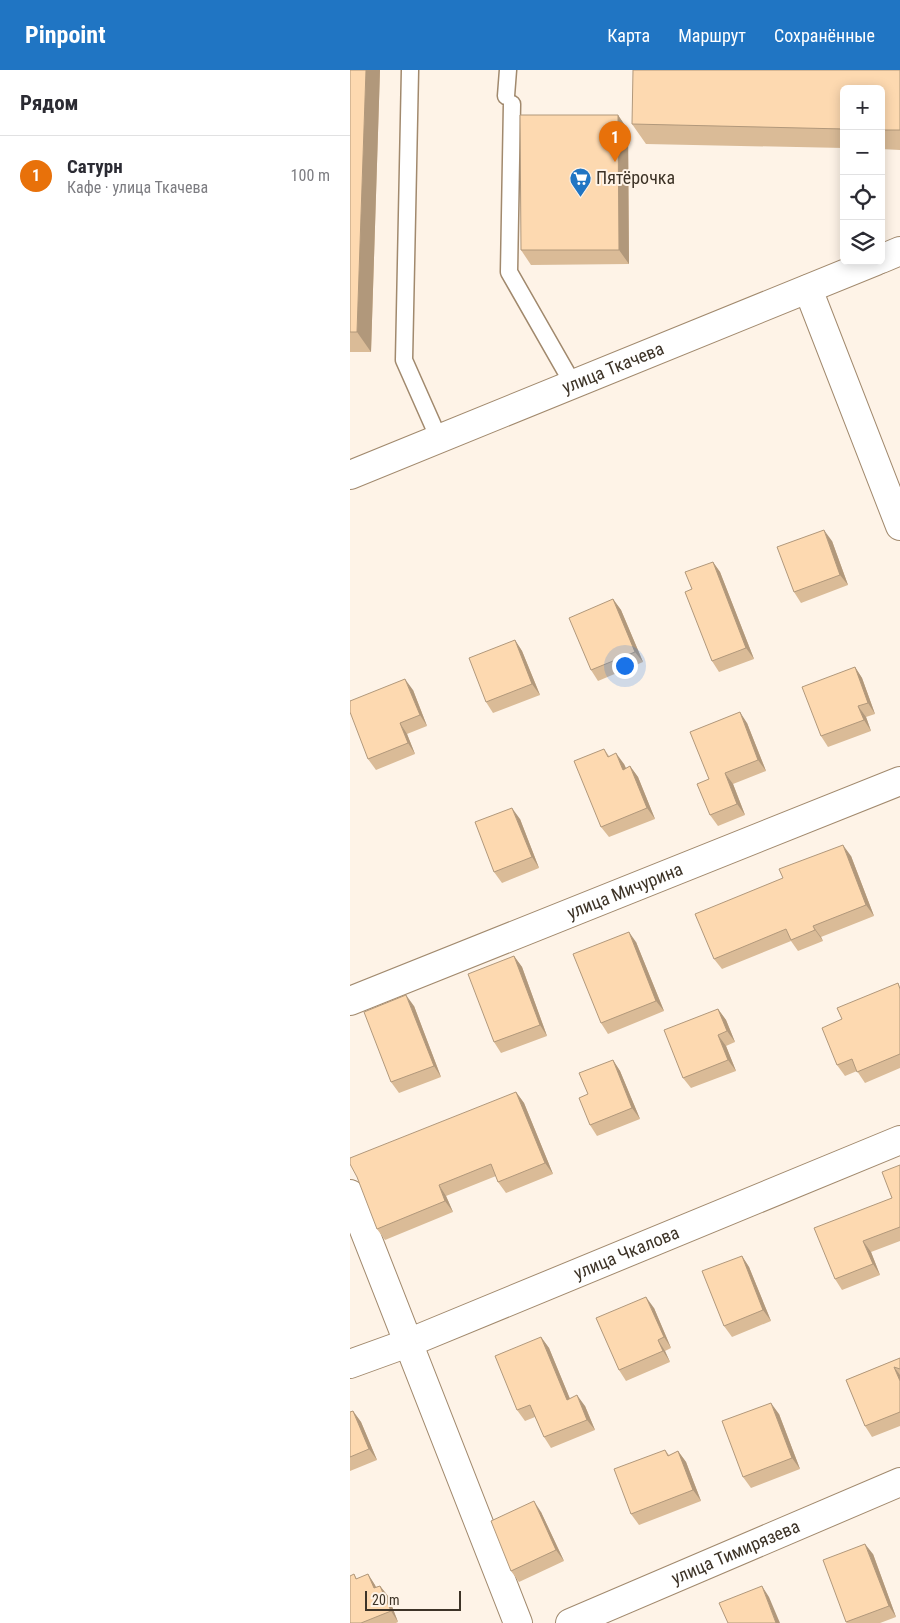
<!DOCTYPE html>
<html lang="ru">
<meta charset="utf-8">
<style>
body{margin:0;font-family:"Roboto Condensed",sans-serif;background:#f7f7f7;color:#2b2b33}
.controls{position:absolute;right:15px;top:15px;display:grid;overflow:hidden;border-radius:8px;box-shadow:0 2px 12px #0003}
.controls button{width:45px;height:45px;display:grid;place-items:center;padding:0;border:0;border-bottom:1px solid #e1e1e2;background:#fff;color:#2b2b33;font:25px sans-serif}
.scale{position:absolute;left:15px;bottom:12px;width:96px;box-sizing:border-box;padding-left:5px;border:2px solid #3d3327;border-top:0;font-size:14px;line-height:18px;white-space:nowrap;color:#3d3327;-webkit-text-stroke:4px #fef3e7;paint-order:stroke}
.you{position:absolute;left:274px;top:595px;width:18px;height:18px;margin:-12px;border:4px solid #fff;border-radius:50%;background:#1a73e8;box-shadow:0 0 0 8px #1a73e833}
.badge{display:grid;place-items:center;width:32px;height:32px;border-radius:50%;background:#2075c3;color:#fff;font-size:16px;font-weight:700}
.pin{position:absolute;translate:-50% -41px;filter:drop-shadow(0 1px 2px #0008)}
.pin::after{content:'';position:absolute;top:26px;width:18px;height:15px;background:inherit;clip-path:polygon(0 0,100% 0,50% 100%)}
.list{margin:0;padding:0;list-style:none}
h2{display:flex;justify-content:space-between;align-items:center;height:65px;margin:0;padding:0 20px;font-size:21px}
h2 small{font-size:16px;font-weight:400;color:#7c7c81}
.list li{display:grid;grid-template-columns:32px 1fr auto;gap:15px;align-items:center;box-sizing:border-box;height:80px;padding:0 20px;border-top:1px solid #e1e1e2}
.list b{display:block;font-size:19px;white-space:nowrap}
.list p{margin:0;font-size:16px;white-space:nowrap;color:#7c7c81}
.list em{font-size:16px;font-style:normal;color:#7c7c81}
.icon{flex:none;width:28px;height:28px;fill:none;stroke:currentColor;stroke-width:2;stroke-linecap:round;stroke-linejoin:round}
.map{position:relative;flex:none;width:550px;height:1553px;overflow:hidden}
header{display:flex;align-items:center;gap:30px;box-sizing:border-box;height:70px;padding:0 25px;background:#2075c3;color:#fff}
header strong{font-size:24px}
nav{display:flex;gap:28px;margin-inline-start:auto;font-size:18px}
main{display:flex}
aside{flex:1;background:#fff}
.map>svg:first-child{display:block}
</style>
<header>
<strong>Pinpoint</strong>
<nav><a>Карта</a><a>Маршрут</a><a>Сохранённые</a></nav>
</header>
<main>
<aside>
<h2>Рядом<small></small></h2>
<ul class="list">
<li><span class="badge" style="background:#e8710a">1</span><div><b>Сатурн</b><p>Кафе · улица Ткачева</p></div><em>100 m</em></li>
</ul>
</aside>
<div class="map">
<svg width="550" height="1553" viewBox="0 0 550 1553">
<rect width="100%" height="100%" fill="#fef3e7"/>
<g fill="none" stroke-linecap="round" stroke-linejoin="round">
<defs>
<path id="lane" d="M60,0L54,290L89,369
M156,26L158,0
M162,34L159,202L223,314"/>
<g id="street">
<path d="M458,219L550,456"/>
<path id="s1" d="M0,931L550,711"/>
<path d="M0,1124L168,1553"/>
<path id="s2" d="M0,1294L58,1273L550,1070"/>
<path id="s3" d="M220,1553L550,1412"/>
</g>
<g id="secondary">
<path d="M531,189L550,181"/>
<path id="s4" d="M0,405L526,191"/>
</g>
</defs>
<!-- lane casing -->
<use href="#lane" stroke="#a1896d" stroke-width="19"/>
<!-- street casing -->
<use href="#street" stroke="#a1896d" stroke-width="30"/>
<!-- secondary casing -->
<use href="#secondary" stroke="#a1896d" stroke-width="30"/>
<!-- lane -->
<use href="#lane" stroke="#fff" stroke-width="16"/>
<!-- street -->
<use href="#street" stroke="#fff" stroke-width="28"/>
<!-- secondary -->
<use href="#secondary" stroke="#fff" stroke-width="28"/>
</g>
<!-- wall -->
<path fill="#dabb97" d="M0,0H30L21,282H0Z
M550,0V80L531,79V19H494V78L296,74L282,54Z
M268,45L278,60L279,194L181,195L171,180Z
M482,471L498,515L451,533L444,522Z
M363,492L370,502L404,589L369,602L362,591L342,519Z
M263,529L271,540L293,592L248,611L241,600Z
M165,570L172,581L190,625L143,643L136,632Z
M505,597L512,608L525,644L516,647L521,661L478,677L471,666Z
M63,620L77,656L57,664L65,684L26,700L18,689Z
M397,653L416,701L383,714L395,745L368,756L360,745L359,709Z
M254,679L259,686L274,694L276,698L280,696L288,707L305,749L259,767L251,757Z
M170,749L189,798L152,813L144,802Z
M501,786L524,846L471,867L473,871L448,881L441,871L372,899L364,889Z
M286,872L314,941L258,964L251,953Z
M164,886L172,897L197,966L151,983L144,972Z
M548,913L550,917V998L515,1013L507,1001L495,1006L487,995L492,949Z
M64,936L91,1007L49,1023L41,1012Z
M368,939L376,950L385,972L376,976L386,1001L341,1018L333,1008Z
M263,990L270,1001L290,1049L247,1066L240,1055L238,1024Z
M166,1022L174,1033L203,1104L156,1123L148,1112L146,1106L96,1126L103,1142L35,1170L27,1159Z
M550,1095V1171L521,1182L530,1205L492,1220L485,1209L542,1128Z
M392,1186L399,1197L421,1251L382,1267L374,1256Z
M304,1238L321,1278L315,1281L320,1292L276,1311L269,1300Z
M191,1267L199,1278L220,1329L235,1336L245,1360L201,1378L194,1367L185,1347L175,1351L167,1340Z
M550,1288V1356L522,1367L515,1356L496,1310Z
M3,1341L11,1352L27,1390L0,1401V1342Z
M429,1344L450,1399L401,1418L393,1407Z
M315,1380L319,1385L328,1381L336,1392L351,1431L289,1455L281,1444Z
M191,1442L214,1491L169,1512L161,1501Z
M523,1484L546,1547L530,1553H497L496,1552Z
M4,1504L7,1509L18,1504L26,1517L30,1516L38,1526L48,1552L46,1553H0Z"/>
<!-- shaded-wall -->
<path fill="#b1987b" d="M16,0H30L21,282L7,262Z
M268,45L278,60L279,194L269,180Z
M474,460L482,471L498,515L490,505Z
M363,492L370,502L404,589L396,578Z
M263,529L271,540L293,592L285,582Z
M165,570L172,581L190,625L182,614Z
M505,597L512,608L525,644L518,633Z
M55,609L63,620L77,656L70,645Z
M508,636L516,647L521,661L514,650Z
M390,642L397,653L416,701L408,690Z
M50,653L57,664L65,684L58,673Z
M266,683L274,694L281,710L273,700Z
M280,696L288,707L305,749L297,738Z
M375,703L383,714L395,745L387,734Z
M162,738L170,749L189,798L182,787Z
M493,775L501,786L524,846L516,835Z
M463,856L471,867L473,871L465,860Z
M279,862L286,872L314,941L306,931Z
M164,886L172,897L197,966L190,955Z
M56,925L64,936L91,1007L84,996Z
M368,939L376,950L385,972L377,961Z
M368,965L376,976L386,1001L378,990Z
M263,990L270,1001L290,1049L282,1038Z
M166,1022L174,1033L203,1104L195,1093Z
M89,1115L96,1126L103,1142L95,1131Z
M513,1171L521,1182L530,1205L523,1194Z
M392,1186L399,1197L421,1251L413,1240Z
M296,1227L304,1238L321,1278L314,1267Z
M191,1267L199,1278L225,1341L217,1330Z
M308,1270L315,1281L320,1292L313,1281Z
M544,1297L550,1305V1311Z
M227,1325L235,1336L245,1360L237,1350Z
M421,1333L429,1344L450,1399L442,1388Z
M3,1341L11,1352L27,1390L19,1379Z
M328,1381L336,1392L351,1431L343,1420Z
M184,1431L191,1442L214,1491L206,1480Z
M515,1474L523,1484L546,1547L539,1536Z
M18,1504L25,1515L31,1529L24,1518Z
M30,1516L38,1526L48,1552L41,1541Z
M412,1516L419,1527L430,1553H426Z"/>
<!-- building -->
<path fill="#fdd9b0" stroke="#b1987b" d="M0,0H16L7,262H0Z
M283,0H550V60H531V19H494V59L282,54Z
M170,45H268L269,180H171Z
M474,460L490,505L444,522L427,477Z
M363,492L396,578L362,591L335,522L342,519L335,502Z
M263,529L285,582L241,600L219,548Z
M165,570L182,614L136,632L119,588Z
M505,597L518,633L508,636L514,650L471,666L452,617Z
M55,609L70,645L50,653L58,673L18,689L0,642V631Z
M390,642L408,690L375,703L387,734L360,745L347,714L359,709L340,662Z
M254,679L258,687L266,683L273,700L280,696L297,738L251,757L224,691Z
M162,738L182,787L144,802L125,752Z
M493,775L516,835L463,856L465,860L441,870L436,859L364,889L345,844L433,808L429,799Z
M279,862L306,931L251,953L223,884Z
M164,886L190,955L144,972L118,904Z
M548,913L550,919V984L507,1002L502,989L487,995L472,958L492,949L487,938Z
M56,925L84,996L41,1012L14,942Z
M368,939L377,961L368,965L378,990L333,1008L314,960Z
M263,990L282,1038L240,1055L229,1028L238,1024L229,1003Z
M166,1022L195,1093L148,1112L141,1094L89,1115L95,1131L27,1159L7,1107L0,1094V1088Z
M550,1095V1157L513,1171L523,1194L485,1209L464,1158L542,1128L532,1102Z
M392,1186L413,1240L374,1256L352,1201Z
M296,1227L314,1267L308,1270L313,1281L269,1300L246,1248Z
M191,1267L217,1330L227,1325L237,1350L194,1367L180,1335L167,1340L145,1286Z
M550,1288V1299L544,1297L550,1311V1342L515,1356L496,1310Z
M421,1333L442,1388L393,1407L372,1351Z
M3,1341L19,1379L0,1387V1342Z
M315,1380L318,1386L328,1381L343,1420L281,1444L264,1399Z
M184,1431L206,1480L161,1501L141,1451Z
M515,1474L539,1536L496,1552L473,1490Z
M4,1504L6,1509L18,1504L24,1518L30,1516L41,1541L11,1553H0V1506Z
M412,1516L426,1553H378L369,1533Z"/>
<!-- icons -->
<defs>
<symbol id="supermarket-pin" viewBox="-11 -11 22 30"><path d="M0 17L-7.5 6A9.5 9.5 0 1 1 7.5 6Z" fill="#2075c3" stroke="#fef3e7"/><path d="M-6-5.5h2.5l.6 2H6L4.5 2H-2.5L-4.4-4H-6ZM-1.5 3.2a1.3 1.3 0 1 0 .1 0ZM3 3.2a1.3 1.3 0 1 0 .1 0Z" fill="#fff"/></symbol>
</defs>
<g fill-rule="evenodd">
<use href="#supermarket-pin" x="218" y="96" width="25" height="34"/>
</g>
<g text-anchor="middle" stroke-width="4" stroke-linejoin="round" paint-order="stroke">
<!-- poi labels -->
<g font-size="18" fill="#3d3327" stroke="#fef3e7" text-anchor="start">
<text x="246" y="114">Пятёрочка</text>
</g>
<!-- street labels -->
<g font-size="18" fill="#3d3327" stroke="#fef3e7">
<text dy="6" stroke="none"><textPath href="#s4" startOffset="284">улица Ткачева</textPath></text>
<text dy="6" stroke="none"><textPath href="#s1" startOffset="296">улица Мичурина</textPath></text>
<text dy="6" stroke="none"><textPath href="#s2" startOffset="298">улица Чкалова</textPath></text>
<text dy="6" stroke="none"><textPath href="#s3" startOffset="180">улица Тимирязева</textPath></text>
</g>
</g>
</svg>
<div class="controls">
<button>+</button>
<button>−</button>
<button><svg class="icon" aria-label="locate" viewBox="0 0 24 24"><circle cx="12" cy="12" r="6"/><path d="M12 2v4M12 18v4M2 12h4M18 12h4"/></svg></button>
<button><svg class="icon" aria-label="layers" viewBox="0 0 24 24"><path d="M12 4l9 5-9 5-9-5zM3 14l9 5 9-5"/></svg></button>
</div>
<div class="scale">20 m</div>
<div class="you"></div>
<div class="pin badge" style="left:265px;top:92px;background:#e8710a">1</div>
</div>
</main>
